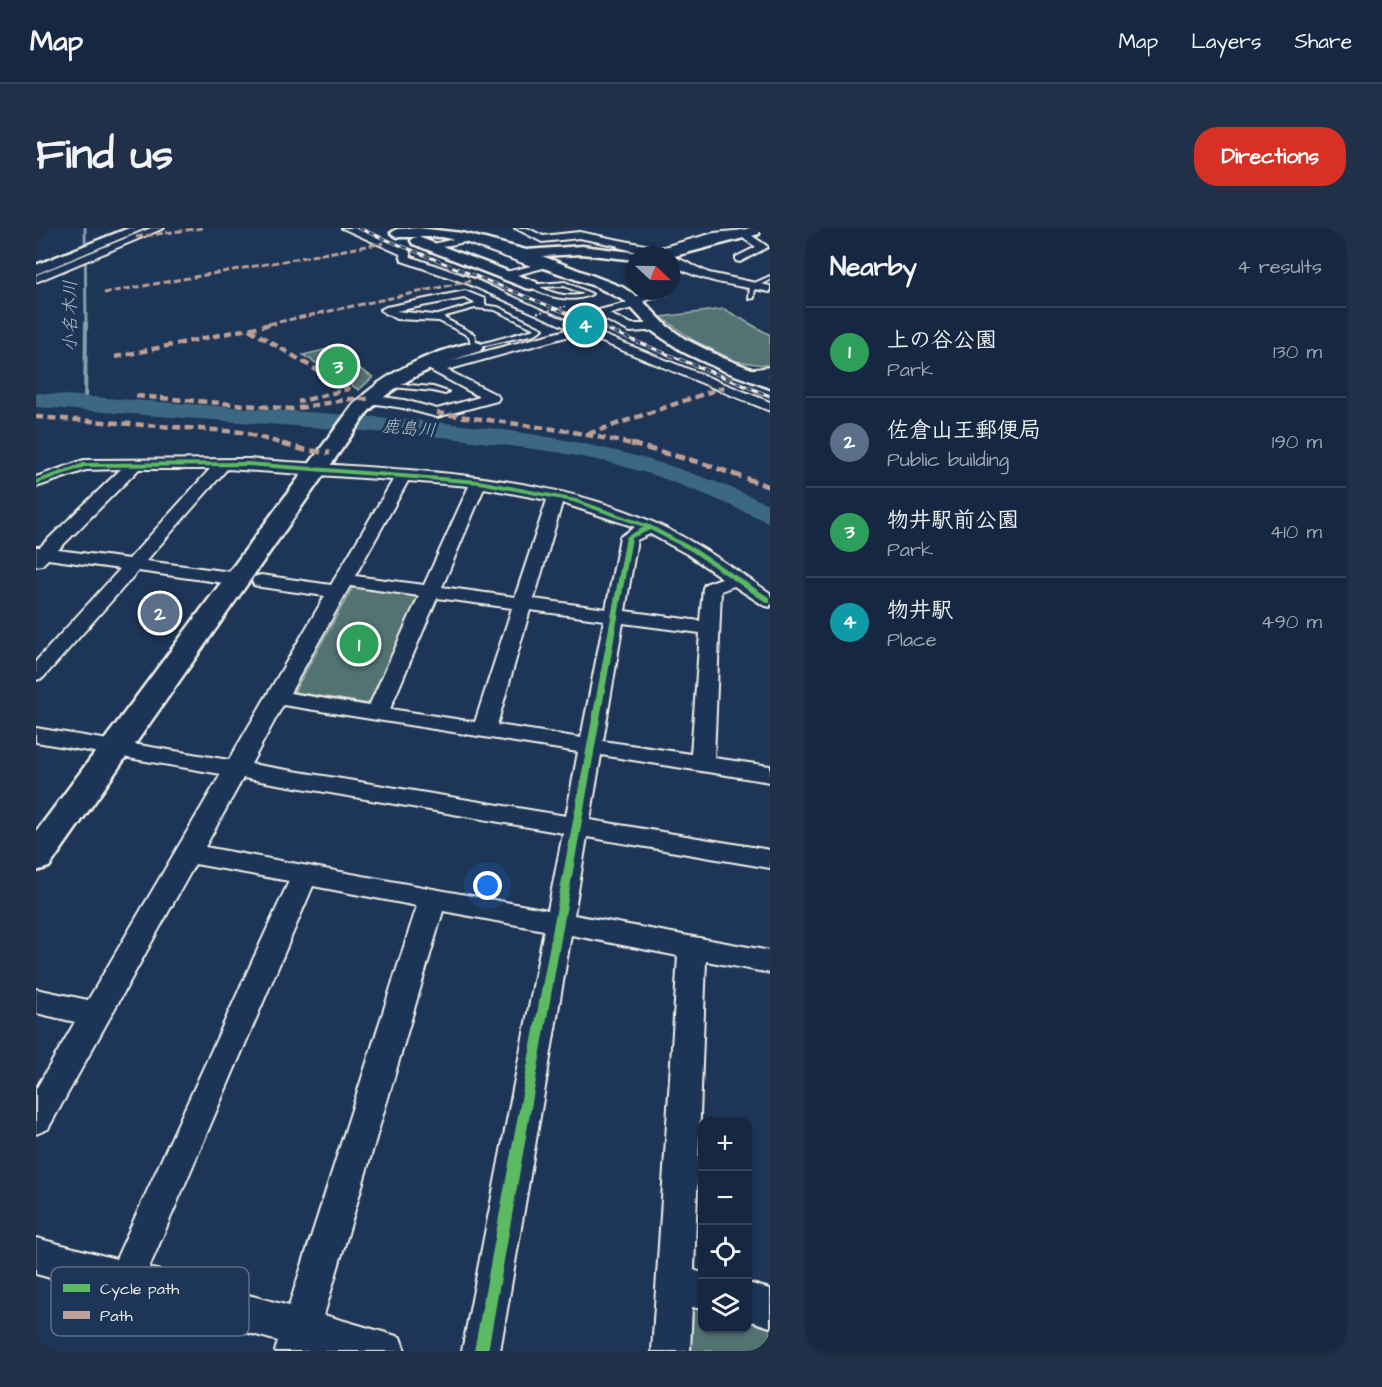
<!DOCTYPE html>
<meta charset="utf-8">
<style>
body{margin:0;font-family:"Architects Daughter","Klee One",sans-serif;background:#1f3048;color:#f1f3f6}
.controls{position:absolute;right:18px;bottom:18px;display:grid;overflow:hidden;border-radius:12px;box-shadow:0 2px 4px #0004}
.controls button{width:54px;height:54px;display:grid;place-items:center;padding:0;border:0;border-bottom:2px solid #35445a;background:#162841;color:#f1f3f6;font:30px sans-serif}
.compass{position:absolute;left:590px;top:18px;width:54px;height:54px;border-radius:50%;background:#162841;box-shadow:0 2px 4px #0004;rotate:112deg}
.you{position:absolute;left:452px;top:658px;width:21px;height:21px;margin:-15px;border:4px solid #fff;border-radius:50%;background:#1a73e8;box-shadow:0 0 0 9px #1a73e833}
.badge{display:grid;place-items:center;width:39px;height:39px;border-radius:50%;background:#d93025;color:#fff;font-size:20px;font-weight:700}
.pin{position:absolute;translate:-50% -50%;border:3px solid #fff;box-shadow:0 2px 6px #0006}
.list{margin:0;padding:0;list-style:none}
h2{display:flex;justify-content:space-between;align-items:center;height:78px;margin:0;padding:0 24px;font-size:26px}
h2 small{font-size:20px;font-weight:400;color:#9ea6b1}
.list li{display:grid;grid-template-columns:39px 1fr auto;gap:18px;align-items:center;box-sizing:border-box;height:90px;padding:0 24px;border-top:2px solid #35445a}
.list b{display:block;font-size:22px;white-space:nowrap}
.list p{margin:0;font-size:20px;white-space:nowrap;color:#9ea6b1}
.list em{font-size:20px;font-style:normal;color:#9ea6b1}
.icon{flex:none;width:33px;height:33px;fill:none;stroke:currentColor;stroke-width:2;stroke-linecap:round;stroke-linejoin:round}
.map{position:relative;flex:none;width:734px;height:1123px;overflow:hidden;border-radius:24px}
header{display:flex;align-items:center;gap:36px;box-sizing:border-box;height:84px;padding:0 30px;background:#162841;border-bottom:2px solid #35445a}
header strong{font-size:28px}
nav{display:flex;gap:33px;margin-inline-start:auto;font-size:21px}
.intro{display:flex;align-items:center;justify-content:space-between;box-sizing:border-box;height:144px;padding:0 36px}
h1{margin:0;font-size:42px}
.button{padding:15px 27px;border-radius:24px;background:#d93025;color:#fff;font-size:21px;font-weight:700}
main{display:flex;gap:36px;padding:0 36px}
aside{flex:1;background:#162841;border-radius:24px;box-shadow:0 2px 4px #0004}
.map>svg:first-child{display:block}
</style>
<header>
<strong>Map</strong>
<nav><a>Map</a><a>Layers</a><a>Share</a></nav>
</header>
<div class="intro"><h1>Find us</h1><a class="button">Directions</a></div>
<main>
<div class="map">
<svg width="734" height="1123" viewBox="0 0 734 1123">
<rect width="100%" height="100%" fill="#1d3557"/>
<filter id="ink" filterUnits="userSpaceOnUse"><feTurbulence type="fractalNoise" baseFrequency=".0167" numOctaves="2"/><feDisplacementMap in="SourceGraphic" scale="12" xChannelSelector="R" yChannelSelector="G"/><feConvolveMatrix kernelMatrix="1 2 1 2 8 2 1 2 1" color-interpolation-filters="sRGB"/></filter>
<g filter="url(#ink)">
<!-- green -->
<path fill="#537372" stroke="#a4b2ad" stroke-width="1.5" d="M688,81L734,107V138L699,133L657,112L625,89Z
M292,121L337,149L323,162L267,127Z
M317,359L383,368L334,476L258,464Z
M650,1075L666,1079V1100H712V1089L734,1095V1123H648Z"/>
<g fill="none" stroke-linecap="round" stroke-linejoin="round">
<!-- stream-far1 -->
<path stroke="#869fab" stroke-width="3" d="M49,0L50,96"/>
<!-- stream -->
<path stroke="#869fab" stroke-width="4" d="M49,176L50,95"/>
<!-- river -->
<path fill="#3d6883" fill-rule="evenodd" d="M0,165C95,172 190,179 285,185C443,196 589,208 734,277V295L673,268L621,248L572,234L520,224L407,209L0,179Z"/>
<defs>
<path id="lane" d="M583,17L622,26L623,27H614L581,19Z
M734,48V52L719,59L718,70L713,71L714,57Z
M529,54L556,66C537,76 509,69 492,57ZM528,58L548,66C533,70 518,66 504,59Z
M439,76L462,79L507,101L499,106L436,120L433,108L403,93L399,88ZM439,80L459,82L499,101L441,117L438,106L406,89Z
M349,155L397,159L412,164L409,166L397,163L347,158V156Z"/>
<path id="street" d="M115,0H128L0,54V47Z
M306,0H319L373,22L375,29L438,51L508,83L734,174V183L544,105L411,142L461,167L463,170L461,173L401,189L367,180L328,174L326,171L328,168L333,167L368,172L401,181L444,169L392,141L394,138L534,101L430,55L366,33L364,26Z
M479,0H491L507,8L543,4L624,20L678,5L708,2L732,19L704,34L700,33V29L720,19L704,8L679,11L624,26L543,10L506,14Z
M430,8L510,37L511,39L469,50L464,47L465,45L495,38L429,14L394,21L389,18Z
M635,27L673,45L734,58V64C701,57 664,55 635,35Z
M429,63L449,71V79H441L439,75L428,70L360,83L407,88L409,90L403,93L360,91L344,82L350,79Z
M621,63L632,65L605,74V78L573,86L596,96H626V102L594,104L560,87L563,82L594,74V70Z
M734,139V147L712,150L705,146L712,142Z
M212,231C344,242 499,240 621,296C661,314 697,340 734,365V379L727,377L698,358L685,363L678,530L734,538V554L565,527L554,592L734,622V640L551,609L538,687L734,723V745L670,733L658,1042L666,1045V1081L656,1079L654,1123H616L642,728L535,707L464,1123H426L508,702L407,683L288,1087L364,1109L369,1123H239L242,1113L0,1046V1010L80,1031L253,653L159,636L12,901L0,906V861L39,794L0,785V761L52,772L185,546L0,514V500L193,532L289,368L225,359L218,357L216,353L218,349L225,347L295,357L357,252L191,241L110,333L203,345L210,347L212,351L210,355L203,357L102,343L7,450L0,452V433L84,341L12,331L6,337L0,338V319H4L85,241L50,242L0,259V249L48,232ZM103,241H174L93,331L22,322ZM372,253L433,258L388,357L319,348ZM448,260L511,272L479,369L406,359ZM526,275L599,299L584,309L570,381L498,371ZM614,306L651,326L686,350L669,356L667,360L664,393L589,383L601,312ZM314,358L383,368L333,478L254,465ZM401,370L476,380L439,494L354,481ZM494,382L568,392L545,510L461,497ZM587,395L664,405L655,526L567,513ZM247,477L542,524L530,588L215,536ZM207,550L527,605L512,682L169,619ZM277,658L381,678L253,1078L113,1040Z
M712,1055L734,1061V1099L712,1092Z"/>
<path id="secondary" d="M383,0L426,5L490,22L546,18L604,25L605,27H599V32L546,26L506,28L586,59L605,71L631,98L649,111L687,130L734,148V160L688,143L649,125L619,105L589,73L561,59L444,17L405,9H361L355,5L361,1Z
M714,0H723L724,3L723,6L635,29L618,27L620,24Z
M382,9L500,54L502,57L495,61L490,60L377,16L375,13L377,10Z
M438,114L444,115L447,119L444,123C400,137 363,151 331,185L13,639L0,643V604L317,177C351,143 392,125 438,114Z"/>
<path id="highway" d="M93,0H110L0,46V37Z"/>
</defs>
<!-- lane casing -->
<use href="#lane" stroke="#f4f1e8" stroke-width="4"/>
<!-- street casing -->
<use href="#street" stroke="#f4f1e8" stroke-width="4"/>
<!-- secondary casing -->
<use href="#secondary" stroke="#f4f1e8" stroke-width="5"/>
<!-- highway casing -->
<use href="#highway" stroke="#f4f1e8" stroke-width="5"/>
<!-- lane -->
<use href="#lane" fill="#1d3557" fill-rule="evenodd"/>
<!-- street -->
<use href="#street" fill="#1d3557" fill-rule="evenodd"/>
<!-- secondary -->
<use href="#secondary" fill="#1d3557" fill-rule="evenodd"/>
<!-- highway -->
<use href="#highway" fill="#1d3557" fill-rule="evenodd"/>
<defs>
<path id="rail" d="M322,0L734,168"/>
</defs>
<!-- rail casing -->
<use href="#rail" stroke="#f4f1e8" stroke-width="3"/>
<!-- rail -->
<use href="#rail" stroke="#1d3557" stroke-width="2" stroke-dasharray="6" stroke-linecap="butt"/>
<!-- path-bridge -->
<path stroke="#f4f1e8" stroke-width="1.5" stroke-dasharray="2 2" stroke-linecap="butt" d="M501,85L532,78"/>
<!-- quiet-far2 -->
<path stroke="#bda197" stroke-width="3" stroke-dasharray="7 3" stroke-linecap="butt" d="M100,9L166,0
M68,65L348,15
M233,96L434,53"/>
<!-- quiet-far1 -->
<path stroke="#bda197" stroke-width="4.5" stroke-dasharray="8 4.5" stroke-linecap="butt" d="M213,101L312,161L262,174
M79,129L240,95
M100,168L257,181L314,171H333
M401,185L532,203L601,217
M0,189L205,204L251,217
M552,206L688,159"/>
<!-- quiet -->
<path stroke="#bda197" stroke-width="5" stroke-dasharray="10 5" stroke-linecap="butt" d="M246,216L269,222L294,225
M595,216L666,235L734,259"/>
<defs>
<path id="cycleway" d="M212,234L443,252L540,271L616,298L659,321L734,370V375H731L655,323L614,302L596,310L452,1123H438L590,309L608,299L537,274L443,256L212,238L49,239L0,256V252L48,235Z"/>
</defs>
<!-- cycleway casing -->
<use href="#cycleway" stroke="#1d3557" stroke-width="4"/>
<!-- cycleway -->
<use href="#cycleway" fill="#5cba63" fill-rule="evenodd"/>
</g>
</g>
<g text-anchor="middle" stroke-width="6" stroke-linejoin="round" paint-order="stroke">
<!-- far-water labels -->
<g font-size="18" font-style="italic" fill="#b4c1c5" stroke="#1d3557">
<text transform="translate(34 88) rotate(-90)" y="6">小名木川</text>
<text transform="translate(373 200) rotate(5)" y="6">鹿島川</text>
</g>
</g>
<!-- legend -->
<rect x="15" y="1039" width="198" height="69" rx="9" fill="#1d3557" stroke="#5e6d82" stroke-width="1.5"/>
<rect x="27" y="1056" width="27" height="8" fill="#5cba63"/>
<rect x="27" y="1083" width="27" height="8" fill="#bda197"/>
<g font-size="16" fill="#f4f1e8">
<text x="64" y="1066">Cycle path</text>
<text x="64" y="1093">Path</text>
</g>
</svg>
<div class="controls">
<button>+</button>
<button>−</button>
<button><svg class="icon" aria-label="locate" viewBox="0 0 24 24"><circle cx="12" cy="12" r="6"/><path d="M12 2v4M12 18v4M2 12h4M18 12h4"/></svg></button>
<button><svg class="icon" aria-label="layers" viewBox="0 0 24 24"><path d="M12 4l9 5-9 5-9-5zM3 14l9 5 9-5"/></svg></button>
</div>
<svg class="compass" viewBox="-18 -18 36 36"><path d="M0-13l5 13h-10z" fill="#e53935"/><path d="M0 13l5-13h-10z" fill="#9ea6b1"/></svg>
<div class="you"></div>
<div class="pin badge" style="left:323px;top:416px;background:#2e9e5b">1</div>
<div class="pin badge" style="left:124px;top:385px;background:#5c6f8a">2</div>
<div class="pin badge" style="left:302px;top:138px;background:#2e9e5b">3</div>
<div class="pin badge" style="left:549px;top:97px;background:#0f9aa8">4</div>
</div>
<aside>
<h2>Nearby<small>4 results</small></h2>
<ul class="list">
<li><span class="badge" style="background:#2e9e5b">1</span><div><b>上の谷公園</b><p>Park</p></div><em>130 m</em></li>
<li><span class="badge" style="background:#5c6f8a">2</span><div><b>佐倉山王郵便局</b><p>Public building</p></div><em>190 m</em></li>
<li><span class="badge" style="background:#2e9e5b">3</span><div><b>物井駅前公園</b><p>Park</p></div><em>410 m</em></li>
<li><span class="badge" style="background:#0f9aa8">4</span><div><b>物井駅</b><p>Place</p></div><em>490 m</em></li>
</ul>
</aside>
</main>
